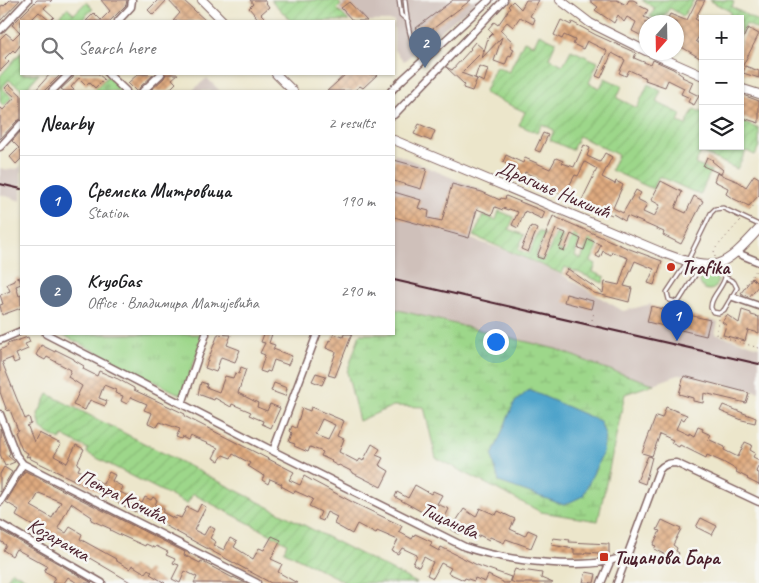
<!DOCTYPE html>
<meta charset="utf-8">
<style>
body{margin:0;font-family:Caveat,sans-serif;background:#f2f2f2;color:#202124}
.controls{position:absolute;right:15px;top:15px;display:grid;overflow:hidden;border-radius:0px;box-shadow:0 1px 4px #0004}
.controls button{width:45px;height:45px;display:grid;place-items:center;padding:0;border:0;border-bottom:1px solid #e0e0e0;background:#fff;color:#202124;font:25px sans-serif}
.compass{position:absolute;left:639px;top:15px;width:45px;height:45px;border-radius:50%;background:#fff;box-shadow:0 1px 4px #0004;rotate:200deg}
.you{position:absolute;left:495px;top:341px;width:18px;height:18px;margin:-12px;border:4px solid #fff;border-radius:50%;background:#1a73e8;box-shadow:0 0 0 8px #1a73e833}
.badge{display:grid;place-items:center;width:32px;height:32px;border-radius:50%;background:#c8321e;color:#fff;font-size:16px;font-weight:700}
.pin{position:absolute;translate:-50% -41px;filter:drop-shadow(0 1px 2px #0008)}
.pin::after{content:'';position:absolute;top:26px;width:18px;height:15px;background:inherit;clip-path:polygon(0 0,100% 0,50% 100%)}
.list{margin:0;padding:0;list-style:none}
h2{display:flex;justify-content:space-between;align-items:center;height:65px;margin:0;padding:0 20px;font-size:21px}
h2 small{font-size:16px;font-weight:400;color:#757577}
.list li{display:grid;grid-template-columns:32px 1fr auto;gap:15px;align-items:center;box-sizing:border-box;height:90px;padding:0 20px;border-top:1px solid #e0e0e0}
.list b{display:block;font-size:19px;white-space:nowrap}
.list p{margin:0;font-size:16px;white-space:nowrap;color:#757577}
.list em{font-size:16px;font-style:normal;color:#757577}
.icon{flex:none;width:28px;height:28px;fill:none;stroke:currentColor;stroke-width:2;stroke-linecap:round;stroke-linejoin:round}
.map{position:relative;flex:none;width:759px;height:583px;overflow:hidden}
.search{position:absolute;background:#fff;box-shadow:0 1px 4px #0004;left:20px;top:20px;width:375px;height:55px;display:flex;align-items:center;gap:12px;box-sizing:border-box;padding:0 18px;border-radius:0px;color:#757577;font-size:19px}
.panel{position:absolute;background:#fff;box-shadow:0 1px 4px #0004;left:20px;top:90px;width:375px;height:245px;border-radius:0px}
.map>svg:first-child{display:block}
</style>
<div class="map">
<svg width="759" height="583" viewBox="0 0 759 583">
<defs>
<pattern id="grass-tufts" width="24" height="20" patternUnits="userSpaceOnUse" patternTransform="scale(1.25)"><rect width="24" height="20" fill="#9dd78a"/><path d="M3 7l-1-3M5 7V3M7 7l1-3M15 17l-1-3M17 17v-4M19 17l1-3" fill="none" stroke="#89b877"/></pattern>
<pattern id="wetland-marsh" width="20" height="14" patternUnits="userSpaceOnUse" patternTransform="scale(1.25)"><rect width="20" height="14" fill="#9dd78a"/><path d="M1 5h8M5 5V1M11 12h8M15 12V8" fill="none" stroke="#89b877"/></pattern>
<pattern id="cemetery-stones" width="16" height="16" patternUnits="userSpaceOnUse" patternTransform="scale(1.25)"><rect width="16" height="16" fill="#9dd78a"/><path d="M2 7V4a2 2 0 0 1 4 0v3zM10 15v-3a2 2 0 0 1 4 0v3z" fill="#89b877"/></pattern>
<pattern id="garden-furrows" width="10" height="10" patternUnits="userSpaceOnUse" patternTransform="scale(1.25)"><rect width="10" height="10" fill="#9dd78a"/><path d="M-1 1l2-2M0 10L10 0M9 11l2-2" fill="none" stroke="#89b877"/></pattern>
<pattern id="building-cross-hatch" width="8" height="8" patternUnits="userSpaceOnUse" patternTransform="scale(1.25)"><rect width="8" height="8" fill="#dfab80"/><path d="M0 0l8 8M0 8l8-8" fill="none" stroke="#b78b69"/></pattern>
</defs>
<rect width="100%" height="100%" fill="#f6f6f2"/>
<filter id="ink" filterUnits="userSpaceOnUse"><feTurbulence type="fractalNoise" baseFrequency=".02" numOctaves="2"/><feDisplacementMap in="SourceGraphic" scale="10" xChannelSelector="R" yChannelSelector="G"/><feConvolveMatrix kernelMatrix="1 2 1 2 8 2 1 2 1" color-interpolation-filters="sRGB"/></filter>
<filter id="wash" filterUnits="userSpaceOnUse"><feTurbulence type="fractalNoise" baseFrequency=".0096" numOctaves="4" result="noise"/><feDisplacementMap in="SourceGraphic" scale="20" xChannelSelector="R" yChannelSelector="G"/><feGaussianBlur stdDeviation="1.12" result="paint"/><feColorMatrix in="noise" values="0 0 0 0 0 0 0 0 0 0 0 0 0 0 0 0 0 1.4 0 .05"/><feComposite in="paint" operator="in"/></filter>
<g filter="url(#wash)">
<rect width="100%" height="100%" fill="#ece6cb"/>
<!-- industrial -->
<path fill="#cfc0ba" d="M339,0H479L404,61L394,50V21H351L339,9L343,4Z
M207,78L220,91H192Z
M394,153L483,191L471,239L510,252L564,276L623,311L651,304V306L718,322L715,334L759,347V392L681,374L654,384L604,368L556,349L394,309Z
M21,165V201L0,194V168L9,170L19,168Z"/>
<!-- grass -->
<path fill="url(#grass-tufts)" stroke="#747b5a" d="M61,334H205L181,395Z"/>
<!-- wetland -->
<path fill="url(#wetland-marsh)" stroke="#747b5a" d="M394,309L556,349L604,368L654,384L625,394L598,521L541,512L436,458L424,407L393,406L359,421L347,372L360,334H394Z"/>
<!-- cemetery -->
<path fill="url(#cemetery-stones)" stroke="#747b5a" d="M108,76L123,91H93Z"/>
<!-- park -->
<path fill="#9dd78a" stroke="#747b5a" d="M700 281a9 9 0 1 1 18 0a9 9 0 1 1-18 0Z"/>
<!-- garden -->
<path fill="url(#garden-furrows)" stroke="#747b5a" d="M271,0H337L341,5L337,9L349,21H291Z
M642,0H694L683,16L670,8L659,22L650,16L655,9Z
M709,0H730L734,2L732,7L759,22V30L746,24L740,35V19H728L731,12Z
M86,2L93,9L81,21L56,20L67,8L74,14Z
M539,34L556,42L549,58L563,65L571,50L598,62L589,83L600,88L605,78L622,86L617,98L637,108L648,84L661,91L656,102L681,114L678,122L686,125L694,109L703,113V146H740V121L759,129V146L755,155L746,151L737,169L701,152L695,164L711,171L700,195L659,176L653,189L611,170L618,155L579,136L572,150L550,140L554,130L542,124L537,133L519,125L525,112L484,93L496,66L509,72L524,41L534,45Z
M21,52V74H39L24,91L9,80L2,88L12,97L4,106L0,102V76Z
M499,211L514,217L509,229L524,235L518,250L529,254L539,231L545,234L535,257L544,261L556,234L563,237L558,249L565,253L576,228L580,230L577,239L579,241L575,256L581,259L592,233L598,235L594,244L598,246L591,261L596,264L593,272L605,277L603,283L565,267L562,274L474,236L483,215L496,220Z
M48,394L417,583H342L343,581L284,551L287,543L193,494L187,504L87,453L88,449L63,436L60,440L41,429L38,414Z
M12,571L33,583H5Z"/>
<!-- water -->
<path fill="#4fa4cb" stroke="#4c627b" d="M529,390L600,421L605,435L603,452L583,496L564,505L499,482L492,456L514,403Z"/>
<g id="blocks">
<!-- building -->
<path fill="url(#building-cross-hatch)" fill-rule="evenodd" d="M10,0H20L0,21V7L3,5L4,6Z
M37,0H52L44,8L54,17L50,21L39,12L30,21H21V44L15,52L13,50L5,58L9,62L0,71V39L6,33L13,39L20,32L12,25Z
M101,0H127L126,5L110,21H86L94,13L101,20L110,11Z
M158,0H167L153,15L148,10Z
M168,0H183L206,21H173L180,13Z
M250,0H264L269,7L261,14L268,21H260L249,8L253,4Z
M453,0H471L422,37L416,28Z
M526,0H539L530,16L535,19L533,24L520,17L513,27L507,22L500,30L512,41L510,47L514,49L511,56L509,55L505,65L494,61L502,37L482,58L488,38L493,33L488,29L494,22L498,25L510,8L508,6L513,1L521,9Z
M589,0H617L626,5L629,0H633L637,2L636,4L648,10L644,17L655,22H646V38L632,31L636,22L627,17L624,22L618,15L614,23L595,10L598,7Z
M697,0H705L695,19L703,23V30L696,41L703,46V60L680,46L676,53V22H666L670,14L685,20H687Z
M349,2L367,21H353L341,8Z
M561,20L571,25L572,22L596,35L636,53L634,58L651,65L653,60L673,69L683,76L682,77L693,82L689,91L699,96L694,105L688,102L690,98L681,94L684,88L668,80L665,87L645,80L646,78L629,70L626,76L619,73L625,60L612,53L601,78L596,76L607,51L587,41L583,49L573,44L575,40L564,35L562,39L554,35Z
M748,28L759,34L740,71V45Z
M475,42L484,50L461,73L477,79L472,91L463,88L465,85L446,67L452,70L471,49L470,48Z
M479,66L488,69L484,82L475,78Z
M745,66L759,71V78L743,73Z
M50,74H61L44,91H35Z
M74,74H98L104,79L95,88L89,82L86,85L79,78L71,87L75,91H64L61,89L73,78Z
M138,74L153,75L140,87L138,91H136L128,83Z
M166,74H178L172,79L176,83L168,91H150L164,78Z
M346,74H378L363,88L360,86L354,91H327Z
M9,84L21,95V119L17,121L0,139V107L3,110L15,97L5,88Z
M740,94L759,101V123L740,117Z
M419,124L435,131L431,141L414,134Z
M21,131V159L16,164L10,157L19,148L12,141Z
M543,133L548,135L540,152L535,150Z
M584,145L590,148L587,156L600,162L605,153L612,157L602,177L615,184L616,181L623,185L613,208L623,213L636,190L641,193L637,199L647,204L643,212L654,217L660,205L651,200L661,181L682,192L675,208L686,213L694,196L703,201L681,244L663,235L664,232L639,221L627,216L625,221L613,214L612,215L581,202L597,169L585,162L578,176L575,175L568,188L570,189L566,196L540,185L542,181L525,172L523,178L515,174L517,169L503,162L506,155L523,163L525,158L550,169L556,158L563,161L562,163L574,167Z
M707,157L713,160L712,161L723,170L721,174L703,166Z
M394,160L427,169L421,189L394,181Z
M717,173L739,182L746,187L754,175L759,178V195L749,206L732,198L726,194L728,188L714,181Z
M452,184L482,192L500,200L501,198L505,199L506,196L545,212L542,219L525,211L518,228L512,225L518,212L509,209L508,210L503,208V210L495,207L492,215L477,209L469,238L394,217V192L421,200L418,208L429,211L428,218L442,221Z
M553,216L627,248L662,261L654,285L648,283L654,269L635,261L624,286L632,288L629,302L594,293L564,274L568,269L603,293L605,282L619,285L628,258L612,252L611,255L603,251L600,258L596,256L601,245L588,239L584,250L578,248L581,239L571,234L564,251L559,249L566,233L556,229L543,259L537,257Z
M531,226L537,229L528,252L521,249Z
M19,277L21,284L16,286L19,296L21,295V308L2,315L0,305L3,304L0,295L10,291L7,284L14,281V279Z
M752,278L759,285L749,297L741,293Z
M566,294L593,301L591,309L564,302Z
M651,306L710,320L706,336L647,322Z
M742,310L751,313V315L759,317V333L748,330L745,341L723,335L726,325L722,322L727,315L739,323Z
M218,334L231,335L227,345L240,350L235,362L221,357L216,372L205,368Z
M264,334H272L269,343L275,345L273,349L292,356L288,365L274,360L270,372L267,371L266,373L260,371L265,355L260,353L265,343L261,342Z
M334,334L343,337L344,334H352L335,377L328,375L336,352L326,348L329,340L331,341Z
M28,337L30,342L25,344L28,349L16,354L19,361L14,363L12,358L2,362L25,419L29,417L31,424L26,426L28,427L34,442L39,433L61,444L54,456L67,463L76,445L84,449L77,464L80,466L78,470L103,484L109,472L115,475L112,481L123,487L120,492L142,503L145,497L151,500L153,497L157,500L155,505L164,509L162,512L175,519L176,516L181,518L187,507L197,512L201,504L206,507L194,530L204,535L209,526L215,529L210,538L216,542L214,545L224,550L230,538L237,542L234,547L253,559L259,548L264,550L272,536L281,540L271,559L282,564L278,572L297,583H271L149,517L135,511V512L99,492L41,464L29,458L30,456L26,457L28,453L22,450L15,432L18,430L10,410L7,411L0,392V350L8,346L7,344Z
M41,345L55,352L56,350L74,359V360L84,366L83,369L97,376L99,371L118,379L134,388V390L185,414L184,416L190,419L294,472L289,480L300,485L304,476L311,480L354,503L402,526L399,532L412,539L415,534L432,542L430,546L439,551L441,547L477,565L511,577L509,583H503V582L488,575L485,582L475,578L474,581L465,578L464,580L448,573L451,568L441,563L433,578L427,575L433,562L424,557L419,567L413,564L417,555L402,548L398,554L392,551L398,540L377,531L376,534L357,524L352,534L334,524L337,517L327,512L323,521L318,519L321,512L309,506L313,499L295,491L294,493L281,486L282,484L270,479L268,484L262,480L264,476L248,466L250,463L233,454L231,458L223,455L219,461L213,458L218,448L190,436L188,440L182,437L181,439L176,437L180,429L160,422L157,427L148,423L152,413L144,410L147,404L131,397L127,404L121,401L123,396L115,393L116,390L104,385L99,398L107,401L105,406L90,400L85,410L73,405L82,386L68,377L71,370L47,357L45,360L36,355Z
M241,367L246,369L238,393L258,403L257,407L267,411L270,404L280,408L271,428L262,424L263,421L249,415L251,412L232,404L231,407L215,398L214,400L198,394L201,382L207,384L206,387L219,392L225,376L233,378L235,373L239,374Z
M316,373L326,376L322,385L312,381Z
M684,376L749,393L746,403L704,393L703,403L693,401V398L679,394Z
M274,383L287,388L285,396L271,391Z
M723,405L756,418L755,423L742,420L720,411Z
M311,407L344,421L338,436L344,439L339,452L358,462L360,459L363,461L372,444L380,449L376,455L383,458L379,465L389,471L381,487L353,473V472L339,465L338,466L331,462L332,461L321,456L323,452L310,447L308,452L294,446L295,444L289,442L292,433L290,431L292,426L296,428L302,408L310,411ZM322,419L335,425L328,439L315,434Z
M666,407L687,415L684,420L681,418L676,429L689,435V433L694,436L698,427L703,429L702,431L711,435L708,439L725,447L724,450L738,457L745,442L752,445L750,450L755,453L753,457L759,460V464L756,472L759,473V485L747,479L748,478L736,472L737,470L723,462L707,455L706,458L680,445L679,447L671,443L673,440L660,434L652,456L642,453L656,416L662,418Z
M0,428L10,453L8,456L15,462L5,466L0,454Z
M648,456L652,457L645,484L637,481Z
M4,467L12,472L0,492V474Z
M25,471L185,552L184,555L200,563L201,561L233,578V577L246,583H194L197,577L185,571L180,583L172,579L179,565L173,563L175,559L166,555L168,552L156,546L155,548L146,544L145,546L118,534L110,530L111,529L91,520L92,517L71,503L58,528L66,533L70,527L82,534L80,539L116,559L115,560L130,569L132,565L145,573L148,569L152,572L150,574L165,583H132L81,553L80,555L69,548L71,545L62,539L60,542L16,516L19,510L6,502ZM39,493L61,502L52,518L31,506Z
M415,485L431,494L433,491L442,495L437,504L449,509L442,523L395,497L397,492L408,498Z
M480,508L496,515L498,511L515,519L510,529L525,536L528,530L537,534L531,548L506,539L504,543L490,537L489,540L479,535V537L471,533L473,530L464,526L459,534L451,529L464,509L476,517Z
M701,518L717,526L712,535L696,527Z
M662,520L681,529L673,545L677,548L676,551L679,553L675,560L654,549L656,546L653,545L660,531L657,530Z
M0,530L92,583H77L68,577L64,583H52L55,577L44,571L47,566L16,549L12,556L3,550L6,545L0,541Z
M553,538L570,540L569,542L609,544V554L586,552L585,554H574V549L552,545Z
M515,569L521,571L522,570L542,573L541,578L553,583H515L510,581Z
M586,572L596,574L594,583L583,582Z"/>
</g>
</g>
<g filter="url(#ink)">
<use href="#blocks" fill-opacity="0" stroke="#836563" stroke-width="1"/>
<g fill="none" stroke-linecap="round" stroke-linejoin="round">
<defs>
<path id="service" d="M399,0L401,15L408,21
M405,0C407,20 409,45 423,59
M719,264L725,277L734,282L737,288L724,310L719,313L713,312L711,308C710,297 723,288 725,277
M701,266L679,301L676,302L669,300L667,292L687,262L711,213L715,209L723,208L759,225"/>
<path id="minor" d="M118,21L131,7L132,0
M0,30L28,0
M108,74L126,91
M52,91L69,74
M143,91L161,74
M391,91L403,79L489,0
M394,115L504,0
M0,147L21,124
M737,253L759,262
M733,297L759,306
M46,334L273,451L465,547C503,560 591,573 627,555
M0,340L21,331
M182,404L206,334
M0,414L16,455L23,464L257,583
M273,451L317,334
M0,502L23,464
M0,524L102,583
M601,583L610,562
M617,583L659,470C664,464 669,463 676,463L759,502"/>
<path id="tertiary" d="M202,0L223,21
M560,0L590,23L646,51
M649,52L703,76
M276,74L293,91
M740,88L759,94
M394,140L666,254C717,273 723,268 759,229"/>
</defs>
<!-- service casing -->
<use href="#service" stroke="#836563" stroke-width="5.5"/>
<!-- minor casing -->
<use href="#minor" stroke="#836563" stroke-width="9"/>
<!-- tertiary casing -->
<use href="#tertiary" stroke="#836563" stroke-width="10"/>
<!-- path -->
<path stroke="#836563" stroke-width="1" stroke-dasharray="1 4" stroke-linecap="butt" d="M746,214L759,200
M715,257L714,250L740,221
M743,288L757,269
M719,319L716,335L759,348
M592,320L594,312
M674,341L677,329"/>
<!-- service -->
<use href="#service" stroke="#fff" stroke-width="3"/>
<!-- minor -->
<use href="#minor" stroke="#fff" stroke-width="6"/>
<!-- tertiary -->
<use href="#tertiary" stroke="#fff" stroke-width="8"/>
<!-- rail -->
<path stroke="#4a1f2b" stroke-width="2" d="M0,184L21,189
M394,280L759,364"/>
</g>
</g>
<!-- markers -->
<g fill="#c8321e" stroke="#f6f6f2" stroke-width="2">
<circle cx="671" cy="267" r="5"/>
<rect x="599" y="552" width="10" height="10" rx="2.5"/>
</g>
<g text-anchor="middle" stroke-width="5" stroke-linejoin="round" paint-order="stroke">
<!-- street labels -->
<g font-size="20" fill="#4a1f2b" stroke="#f6f6f2">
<text transform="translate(554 189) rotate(23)" y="7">Драгиње Никшић</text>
<text transform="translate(123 496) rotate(27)" y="7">Петра Кочића</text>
<text transform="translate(450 520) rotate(25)" y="7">Тицанова</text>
<text transform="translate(59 539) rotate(30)" y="7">Козарачка</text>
</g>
<!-- poi labels -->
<g font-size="20" font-weight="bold" fill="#4a1f2b" stroke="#f6f6f2" text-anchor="start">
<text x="681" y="274">Trafika</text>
<text x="614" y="564">Тицанова Бара</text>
</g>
</g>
</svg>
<div class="controls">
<button>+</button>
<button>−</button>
<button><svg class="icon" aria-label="layers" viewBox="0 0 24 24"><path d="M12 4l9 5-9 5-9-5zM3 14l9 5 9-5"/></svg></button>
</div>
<svg class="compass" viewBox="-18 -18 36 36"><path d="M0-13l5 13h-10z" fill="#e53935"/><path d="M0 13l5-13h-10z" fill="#757577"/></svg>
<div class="you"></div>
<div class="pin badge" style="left:677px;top:341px;background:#1a4fb4">1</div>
<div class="pin badge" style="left:425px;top:68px;background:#5c6f8a">2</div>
<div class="search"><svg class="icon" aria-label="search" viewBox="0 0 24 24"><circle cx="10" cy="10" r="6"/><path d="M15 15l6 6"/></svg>Search here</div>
<section class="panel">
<h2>Nearby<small>2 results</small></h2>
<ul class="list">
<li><span class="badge" style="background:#1a4fb4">1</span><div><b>Сремска Митровица</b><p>Station</p></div><em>190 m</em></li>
<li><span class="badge" style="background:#5c6f8a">2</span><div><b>KryoGas</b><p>Office · Владимира Матијевића</p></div><em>290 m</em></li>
</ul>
</section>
</div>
